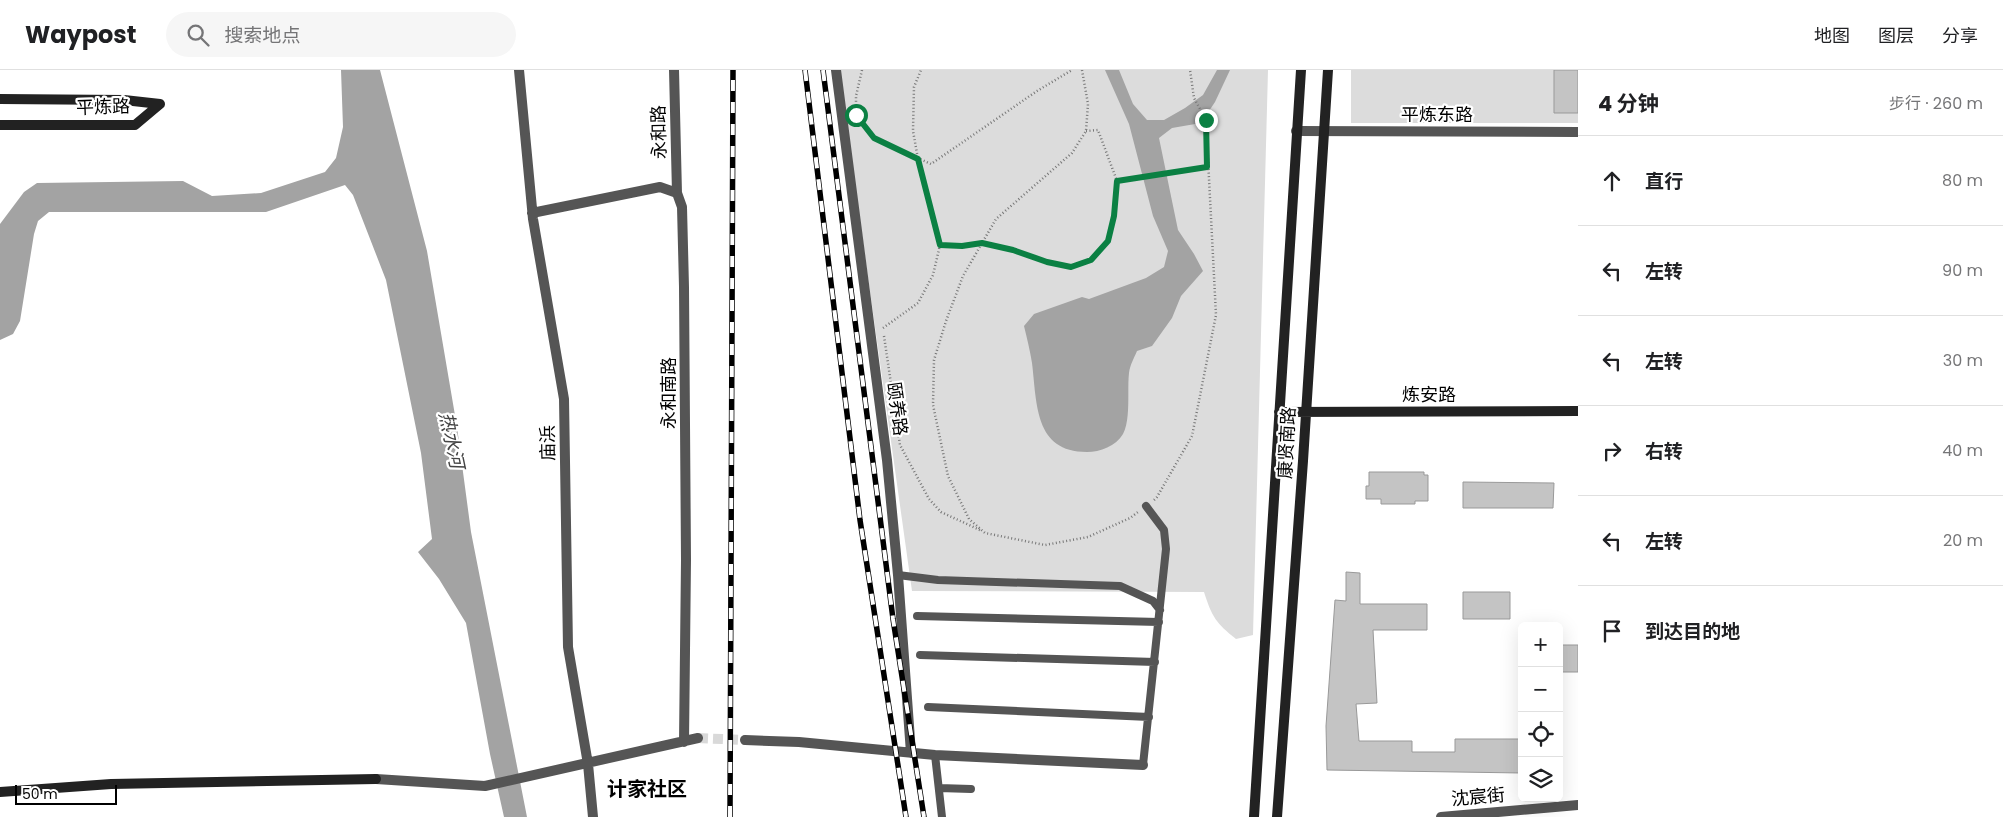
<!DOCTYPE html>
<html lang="zh">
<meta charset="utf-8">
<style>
body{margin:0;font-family:Poppins,"Noto Sans SC",sans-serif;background:#f6f6f6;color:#202124}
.controls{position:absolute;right:15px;bottom:15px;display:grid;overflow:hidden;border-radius:8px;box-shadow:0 5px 20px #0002}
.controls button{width:45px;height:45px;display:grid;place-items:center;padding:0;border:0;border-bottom:1px solid #e0e0e0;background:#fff;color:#202124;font:25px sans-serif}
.scale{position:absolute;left:15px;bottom:12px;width:102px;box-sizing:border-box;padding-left:5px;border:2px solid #000;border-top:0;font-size:14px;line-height:18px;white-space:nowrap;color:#000;-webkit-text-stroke:4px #fff;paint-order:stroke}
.stop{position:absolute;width:15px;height:15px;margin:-11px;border:4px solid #0b8043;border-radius:50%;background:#fff}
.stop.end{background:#0b8043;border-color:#fff;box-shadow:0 1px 5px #0008}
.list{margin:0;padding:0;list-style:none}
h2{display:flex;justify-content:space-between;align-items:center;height:65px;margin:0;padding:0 20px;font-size:21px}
h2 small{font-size:16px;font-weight:400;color:#757577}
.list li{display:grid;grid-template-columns:32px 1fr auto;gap:15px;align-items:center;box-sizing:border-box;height:90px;padding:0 20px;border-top:1px solid #e0e0e0}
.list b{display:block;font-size:19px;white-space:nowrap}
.list em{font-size:16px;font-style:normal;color:#757577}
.icon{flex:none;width:28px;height:28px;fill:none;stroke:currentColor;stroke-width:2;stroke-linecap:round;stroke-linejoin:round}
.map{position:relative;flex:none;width:1578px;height:747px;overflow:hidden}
header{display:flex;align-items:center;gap:30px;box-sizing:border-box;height:70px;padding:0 25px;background:#fff;border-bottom:1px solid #e0e0e0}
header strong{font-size:24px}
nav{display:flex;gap:28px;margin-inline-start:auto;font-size:18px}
.search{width:350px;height:45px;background:#f6f6f6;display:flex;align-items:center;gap:12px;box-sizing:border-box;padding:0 18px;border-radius:28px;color:#757577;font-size:19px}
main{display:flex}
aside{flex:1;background:#fff}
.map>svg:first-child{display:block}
</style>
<header>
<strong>Waypost</strong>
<div class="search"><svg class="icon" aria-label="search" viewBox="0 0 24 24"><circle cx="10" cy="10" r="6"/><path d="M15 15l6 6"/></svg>搜索地点</div>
<nav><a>地图</a><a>图层</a><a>分享</a></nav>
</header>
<main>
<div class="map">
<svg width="1578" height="747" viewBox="0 0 1578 747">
<rect width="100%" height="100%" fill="#fff"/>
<!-- green -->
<path fill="#dcdcdc" d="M839,0H1268L1253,565L1236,569C1216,553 1212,547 1204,522L912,521Z
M1351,0H1578V53H1351Z"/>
<!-- water -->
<path fill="#a3a3a3" d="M341,0H380L427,181L457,357L471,462L527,747H504L490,684L466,553L439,509L418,482L432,469L421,383L386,210L353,125L345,115L266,142H49L38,151L34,164L20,251L13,264L0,270V154L24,122L37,113L183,111L212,126L261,123L325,102L336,88L343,57Z
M1105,0H1119L1133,34L1147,50H1164L1185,38L1203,25L1217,0H1230L1215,32L1201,53L1172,58L1159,68L1178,160L1194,184L1203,201L1181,226L1172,248L1152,276L1137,281C1134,288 1130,295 1129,303C1127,320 1131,349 1123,364C1116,376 1100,382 1087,382C1034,382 1037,333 1032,293C1030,281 1027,268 1024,256L1034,244L1082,227L1089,229L1146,208L1164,197L1168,181L1153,146L1129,54Z"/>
<!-- building -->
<path fill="#c4c4c4" stroke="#999" d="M1554,0H1578V43H1554Z
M1369,402H1424V405H1428V431H1415V434H1381V429H1366V416H1369Z
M1463,412L1554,413L1553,438H1463Z
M1346,502L1360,503V534H1427V560H1373L1377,633L1356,634L1359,671H1412V682H1455V669H1519V683H1522V703L1327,700L1326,656L1335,530L1346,531Z
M1463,522H1510V549H1463Z
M1559,575H1578V602H1559Z"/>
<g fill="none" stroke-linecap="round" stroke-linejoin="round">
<!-- street-tunnel -->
<path stroke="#d9d9d9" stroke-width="10" stroke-dasharray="10 5" stroke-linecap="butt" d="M698,668L745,670"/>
<!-- path -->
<path stroke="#777" stroke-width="2.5" stroke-dasharray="1 2.5" stroke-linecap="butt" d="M862,0L856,26V45L874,68L931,94L1037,21L1072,0
M1082,0L1088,34L1086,61L1072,83L996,149L963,206L946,251L934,290L933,335L948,406L969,449L985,463L1045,475L1088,467L1130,448L1138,442
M1086,61L1098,60L1117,111
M940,175L962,176L982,173L1013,180L1047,192L1071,197L1091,190L1108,171L1114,146L1117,111L1207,97
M883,258L918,233L933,205L940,175L918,89L913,61L914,17L921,0
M884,266L900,375L929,429L941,442L982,461
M1154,430L1157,427L1192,366L1216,245L1206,50L1194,28L1190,0"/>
<!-- lane -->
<path stroke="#555" stroke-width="8" d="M898,505L938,510L1120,516L1153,531L1160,540
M917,546L1159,552
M920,585L1155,592
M928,637L1149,647
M935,685L942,747
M1143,695L1166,479L1164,460L1146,436
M939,718L971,719"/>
<!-- street -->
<path stroke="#555" stroke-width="10" d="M519,0L533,149L564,329L568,577L588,694L593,747
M674,0L677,123
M836,0L887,390L898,505L911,683
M1296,61L1578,62
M532,143L660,117L677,123L682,137L684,217L686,490L684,672
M745,670L799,672L935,685L1143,695
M376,709L485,716L698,668
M1441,747L1578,735"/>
<!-- secondary -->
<path stroke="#222" stroke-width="10" d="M0,29L124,30L160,34
M0,55H135L160,34
M1279,342L1578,341
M0,722L111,714L376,709
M1254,747L1301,0
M1277,747L1303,391L1328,0"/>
<defs>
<path id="rail" d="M805,0L860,450L906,747
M823,0L893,549L924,747
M730,747L733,0"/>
</defs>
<!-- rail casing -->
<use href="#rail" stroke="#000" stroke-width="5.5"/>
<!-- rail -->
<use href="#rail" stroke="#fff" stroke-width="4" stroke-dasharray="11" stroke-linecap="butt"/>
</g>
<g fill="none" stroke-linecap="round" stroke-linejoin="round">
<!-- route -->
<path stroke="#0b8043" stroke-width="6" d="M856,45L874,68L918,89L940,175L962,176L982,173L1013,180L1047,192L1071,197L1091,190L1108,171L1114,146L1117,111L1207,97L1206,50"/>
</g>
<g text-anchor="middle" stroke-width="4.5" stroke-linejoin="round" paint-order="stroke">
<!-- street labels -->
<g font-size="18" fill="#000" stroke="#fff">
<text transform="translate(103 37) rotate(-2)" y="6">平炼路</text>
<text x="1437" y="51">平炼东路</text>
<text transform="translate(659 62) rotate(-91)" y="6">永和路</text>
<text transform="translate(669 323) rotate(-90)" y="6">永和南路</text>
<text x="1429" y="331">炼安路</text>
<text transform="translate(897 339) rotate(82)" y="6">颐养路</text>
<text transform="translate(548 373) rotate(-91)" y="6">庙浜</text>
<text transform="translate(1287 373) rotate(-87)" y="6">康贤南路</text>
<text transform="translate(1478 727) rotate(-5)" y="6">沈宸街</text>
</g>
<!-- water labels -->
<g font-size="19" font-style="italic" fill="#444" stroke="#fff">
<text transform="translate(452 370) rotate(78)" y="7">热水河</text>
</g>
<!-- quarter labels -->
<g font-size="20" font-weight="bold" fill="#000" stroke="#fff">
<text x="647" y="726">计家社区</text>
</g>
</g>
</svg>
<div class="controls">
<button>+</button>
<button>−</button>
<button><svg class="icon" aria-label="locate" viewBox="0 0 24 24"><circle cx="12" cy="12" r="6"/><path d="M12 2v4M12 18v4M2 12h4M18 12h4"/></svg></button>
<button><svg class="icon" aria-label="layers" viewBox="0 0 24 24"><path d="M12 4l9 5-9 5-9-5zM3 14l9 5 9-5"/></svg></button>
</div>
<div class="scale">50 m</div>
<div class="stop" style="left:856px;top:45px"></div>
<div class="stop end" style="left:1206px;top:50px"></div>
</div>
<aside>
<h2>4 分钟<small>步行 · 260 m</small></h2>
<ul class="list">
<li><svg class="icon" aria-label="ahead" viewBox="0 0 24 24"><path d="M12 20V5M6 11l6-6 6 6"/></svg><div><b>直行</b></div><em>80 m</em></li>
<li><svg class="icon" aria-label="left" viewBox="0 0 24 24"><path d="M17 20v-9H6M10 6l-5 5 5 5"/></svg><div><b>左转</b></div><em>90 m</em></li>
<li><svg class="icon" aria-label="left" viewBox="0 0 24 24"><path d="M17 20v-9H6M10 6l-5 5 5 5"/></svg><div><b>左转</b></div><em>30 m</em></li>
<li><svg class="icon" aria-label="right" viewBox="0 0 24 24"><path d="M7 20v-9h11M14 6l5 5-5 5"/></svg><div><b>右转</b></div><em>40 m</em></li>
<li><svg class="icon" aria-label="left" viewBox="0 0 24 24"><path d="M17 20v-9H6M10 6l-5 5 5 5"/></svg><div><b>左转</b></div><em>20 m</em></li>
<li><svg class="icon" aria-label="arrive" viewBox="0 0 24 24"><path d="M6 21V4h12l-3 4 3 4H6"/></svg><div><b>到达目的地</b></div></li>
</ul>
</aside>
</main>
